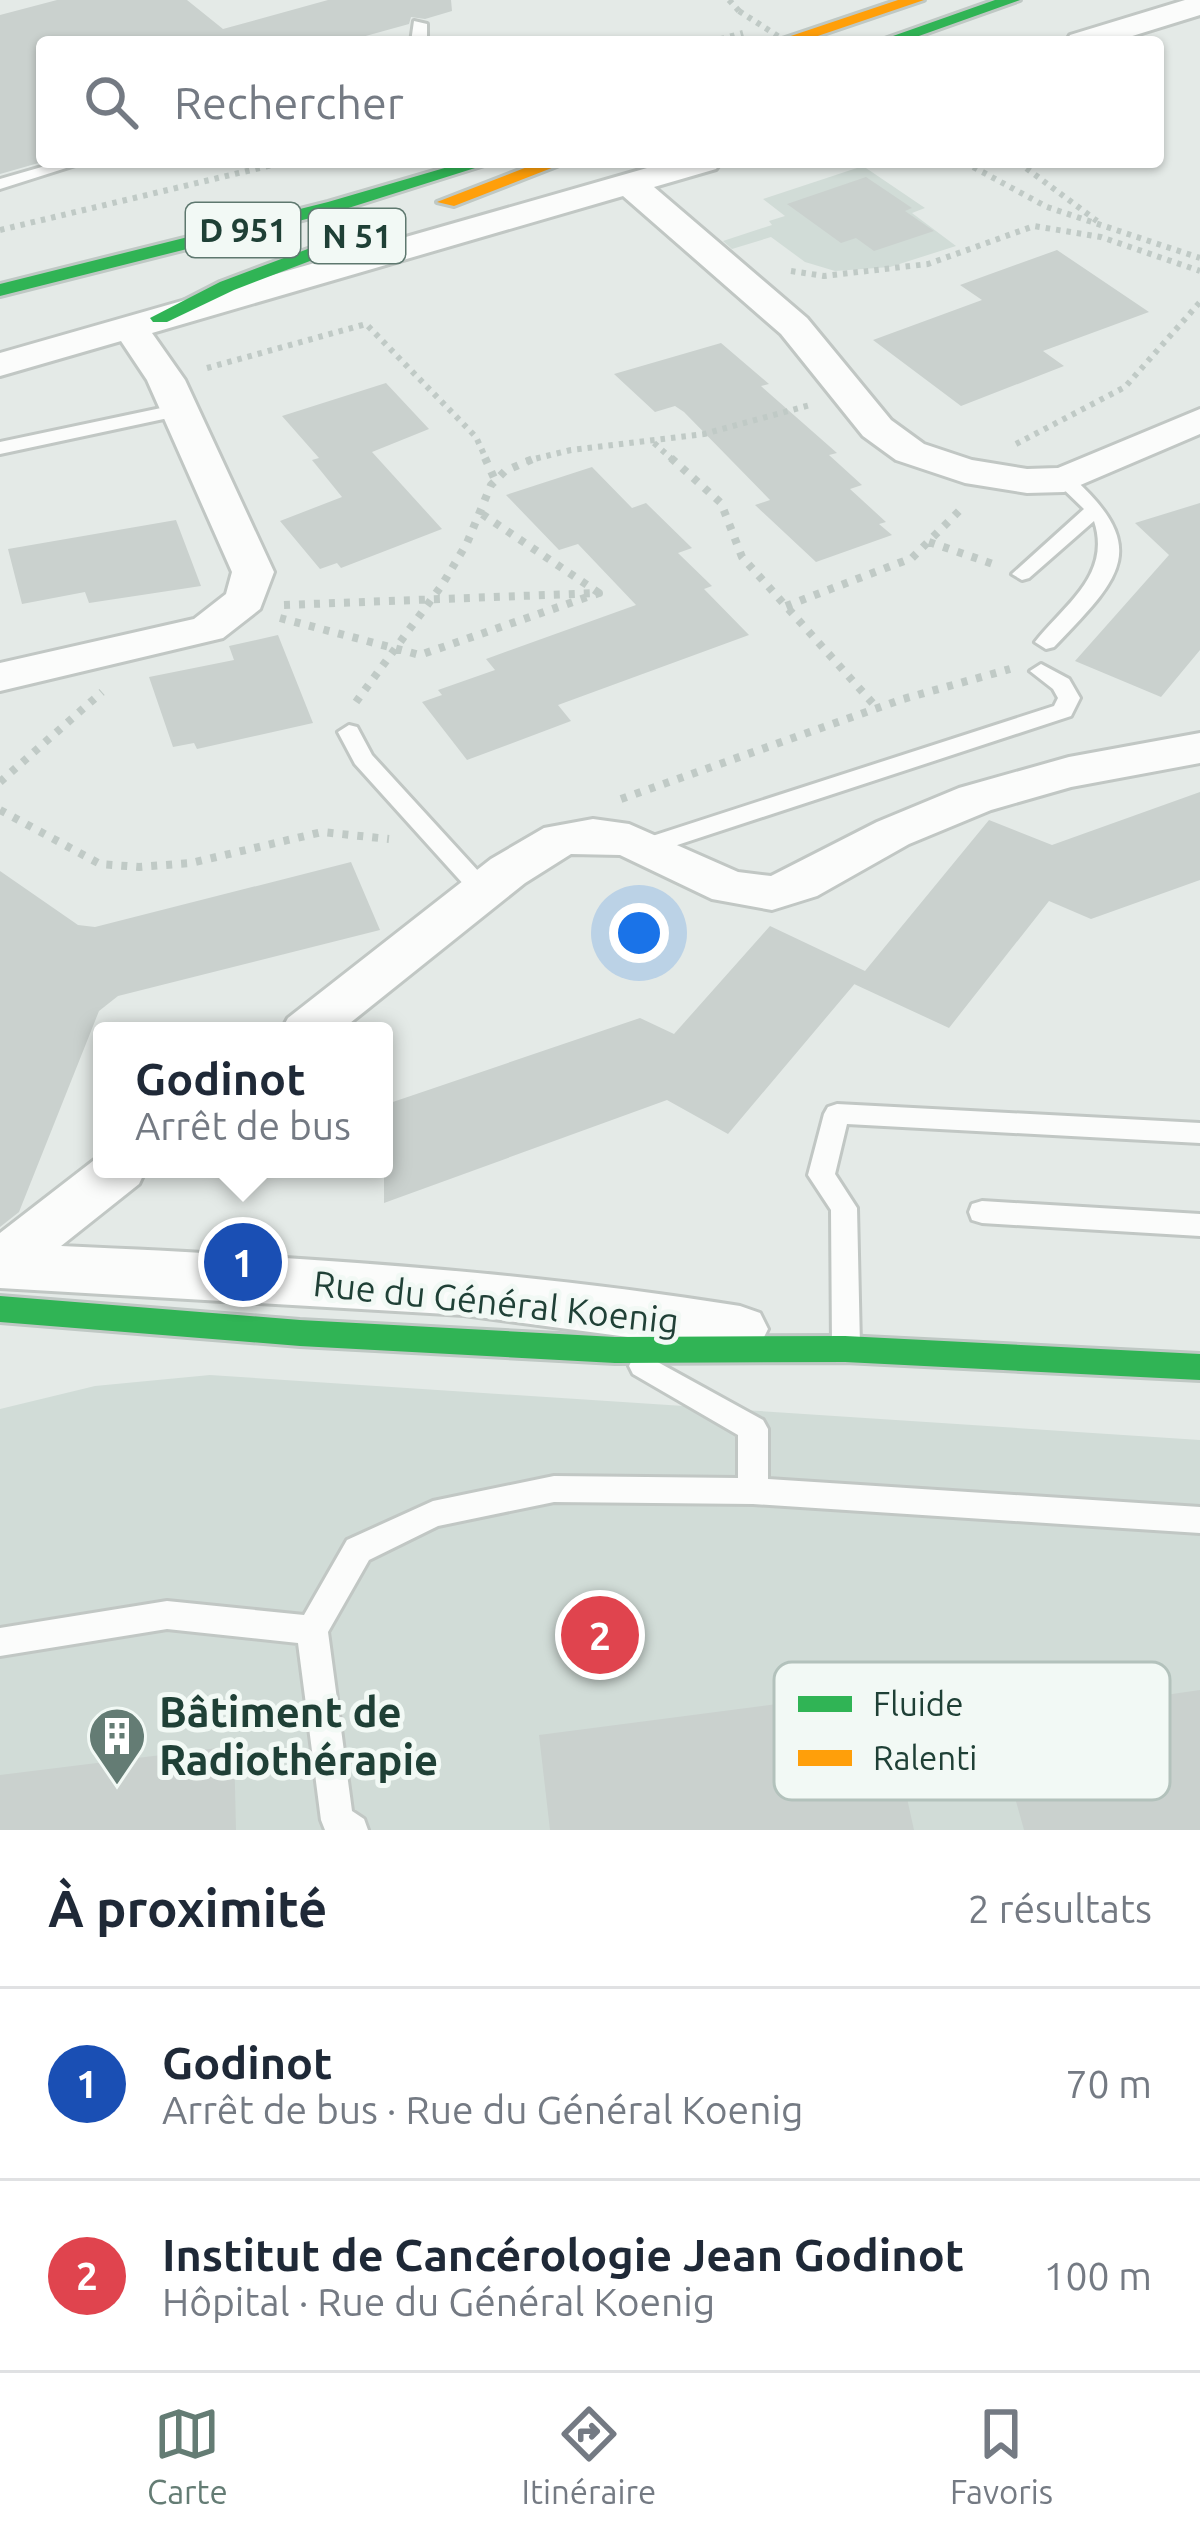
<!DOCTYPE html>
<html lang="fr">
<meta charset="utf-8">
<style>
body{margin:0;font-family:Ubuntu,sans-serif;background:#f6f6f7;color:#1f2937}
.you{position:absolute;left:639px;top:933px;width:42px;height:42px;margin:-30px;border:9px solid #fff;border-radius:50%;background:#1a73e8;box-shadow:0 0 0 18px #1a73e833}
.badge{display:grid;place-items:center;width:78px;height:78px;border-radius:50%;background:#647c74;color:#fff;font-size:39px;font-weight:700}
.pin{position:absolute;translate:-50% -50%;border:6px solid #fff;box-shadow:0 3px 12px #0006}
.popup{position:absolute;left:93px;top:1022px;width:300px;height:156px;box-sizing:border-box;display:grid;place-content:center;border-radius:12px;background:#fff;filter:drop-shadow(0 3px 9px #0005);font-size:39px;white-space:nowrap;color:#747a83}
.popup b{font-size:45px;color:#1f2937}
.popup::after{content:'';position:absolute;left:50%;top:100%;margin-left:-24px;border:24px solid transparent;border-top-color:#fff}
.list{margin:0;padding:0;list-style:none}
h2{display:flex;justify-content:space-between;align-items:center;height:156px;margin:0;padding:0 48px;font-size:51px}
h2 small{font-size:39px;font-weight:400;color:#747a83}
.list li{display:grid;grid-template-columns:78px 1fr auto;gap:36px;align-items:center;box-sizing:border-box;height:192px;padding:0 48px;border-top:3px solid #e0e1e3}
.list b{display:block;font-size:45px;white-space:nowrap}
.list p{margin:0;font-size:39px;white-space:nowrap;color:#747a83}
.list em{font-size:39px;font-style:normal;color:#747a83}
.icon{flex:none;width:66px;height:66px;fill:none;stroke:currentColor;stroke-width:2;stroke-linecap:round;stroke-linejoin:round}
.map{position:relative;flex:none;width:1200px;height:1830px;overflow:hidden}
.search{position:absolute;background:#fff;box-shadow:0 3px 9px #0004;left:36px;right:36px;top:36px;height:132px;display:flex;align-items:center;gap:30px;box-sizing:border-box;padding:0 42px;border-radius:12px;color:#747a83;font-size:45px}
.sheet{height:540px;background:#fff}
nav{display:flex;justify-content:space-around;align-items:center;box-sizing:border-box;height:168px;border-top:3px solid #e0e1e3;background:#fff;font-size:33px;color:#747a83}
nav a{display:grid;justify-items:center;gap:6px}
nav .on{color:#647c74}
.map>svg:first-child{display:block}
</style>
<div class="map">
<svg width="1200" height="1830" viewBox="0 0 1200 1830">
<rect width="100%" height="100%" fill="#e4eae7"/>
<!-- built -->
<path fill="#d1dcd7" d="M863,166L925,208L912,213L956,246L890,267L835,271L805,262L771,237L732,249L723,241L772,225L769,221L785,216L763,199Z
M210,1375L1200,1440V1830H0V1409L95,1386Z"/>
<!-- building -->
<path fill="#cad1ce" d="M57,0H187L223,29L328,0H451L452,11L425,19L411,17L409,24L344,42H42V162L0,174V15Z
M866,177L912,208L905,211L934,231L874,251L856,238L841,243L787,204Z
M1057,250L1149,312L1043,351L1064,366L961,406L873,340L982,300L960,285Z
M721,343L769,384L761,386L837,453L829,455L862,485L850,489L886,522L879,524L892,535L816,562L755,505L770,500L684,412L675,406L655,412L614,374Z
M386,383L429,429L372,452L442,529L341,568L337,563L320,569L280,521L342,497L312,460L319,458L282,416Z
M592,467L632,508L646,503L692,548L678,553L712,586L704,589L749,635L558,705L571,721L467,760L422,702L442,695L438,690L495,670L486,659L636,605L578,544L559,550L506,495Z
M1200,503V650L1161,697L1075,661L1169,555L1135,523Z
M176,520L201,586L89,603L85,592L22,604L8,549Z
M278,635L313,723L197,749L194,743L173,747L149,677L234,660L229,646Z
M1200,792V880L1091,919L1049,901L949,1028L854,984L857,981L728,1134L667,1100L384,1203V1105L640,1018L674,1034L770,926L865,971L989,820L1052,845Z
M351,862L380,930L118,996L99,1011L19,1212L0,1227V871L78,925L95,927Z
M947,1682L957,1725L1200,1690V1830H1024L1009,1776L905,1789L914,1830H550L539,1735Z
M234,1746L236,1830H0V1775Z"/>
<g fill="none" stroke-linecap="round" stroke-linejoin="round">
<defs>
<path id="lane" d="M414,21L427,24V42H411Z
M59,162H85L0,189V179Z
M180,404L187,406V414L0,454V442Z
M1064,474L1071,476C1153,549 1119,579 1054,647L1046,649L1035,642C1064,605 1112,575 1094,521L1029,578L1022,580L1012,574L1084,509L1054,480Z
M1041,664L1069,679L1080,698L1071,716L656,852H640L636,846L640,840L1054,706L1058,698L1053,689L1030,671Z
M349,725L357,727L372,755L491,885L495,891L491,897H475L355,764L338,732Z
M837,1104L1200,1123V1143L847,1124L835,1174L857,1208L860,1346L856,1354L846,1358L836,1354L832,1346L831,1210L808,1175L824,1114L828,1107Z
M982,1201L1200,1214V1236L982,1223L972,1220L969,1212L972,1204Z
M643,1354L763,1420L768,1429V1479L1200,1507V1533L753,1504L554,1502L438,1526L369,1560L328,1632L352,1811L364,1819L368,1830H325L321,1820L298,1643L167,1629L0,1656V1628L167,1601L304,1615L347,1540L433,1501L554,1476L738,1478V1435L633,1374L629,1366L633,1358Z"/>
<path id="street" d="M1185,0H1200V15L1113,42H1066L1070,35Z
M668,162H721L716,169L654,187L807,318L891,420L924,444L972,460L1027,469L1058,468L1200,409V434L1064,492L1027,493L965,483L896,460L863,436L781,334L623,196L152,333L185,380L274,572L260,609L223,638L0,691V663L194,619L226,594L232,572L147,380L121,341L0,376V353Z
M1200,733V763L1071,787L991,810L909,844L817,896L772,910L712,899L620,855L571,854L525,883L340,1031H281L288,1018L491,859L544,828L593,819L629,824L738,872L771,876L877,822L959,788L1069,757Z
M102,1154V1169H146L139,1184L61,1246C288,1256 515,1270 740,1306L760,1313L768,1329L760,1345L740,1352L464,1315L0,1288V1233Z"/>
<path id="fast" d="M995,0H1020L902,42H876Z
M465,162H494L342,210L0,296V284L328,202Z
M345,235L352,237V245L234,290L167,322H153L150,318L220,282Z
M0,1296L300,1320L615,1337L845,1336L1200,1354V1380L845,1362L615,1363L300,1346L0,1322Z"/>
<path id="slow" d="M898,0H924L800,42H773Z
M540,162H567L454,206L437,202Z"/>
</defs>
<!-- lane casing -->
<use href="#lane" stroke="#c1c7c4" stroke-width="6"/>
<!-- street casing -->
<use href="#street" stroke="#c1c7c4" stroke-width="6"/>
<!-- fast casing -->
<use href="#fast" stroke="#bfc8c4" stroke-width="6"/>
<!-- slow casing -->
<use href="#slow" stroke="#bfc8c4" stroke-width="6"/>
<!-- path-far1 -->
<path stroke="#c0cac6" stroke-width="6" stroke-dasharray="4.5 6" stroke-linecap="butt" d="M729,0L739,11
M710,42L743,33
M964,162L1047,207L1200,258
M1018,162L1097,221
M0,230L285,162
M791,271L824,276L928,264L1034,226L1101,237L1200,271
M207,368L366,324L476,437L487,461
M654,443L674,461
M1016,444L1125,387L1200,302
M526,461L571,450L704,434L810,405"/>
<!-- path -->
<path stroke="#c0cac6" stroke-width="8" stroke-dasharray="6 9" stroke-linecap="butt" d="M485,458L495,480
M671,458L721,503L742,557L877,708
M929,542L996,565
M284,605L599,593L479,512
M786,606L912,558L964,506
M280,618L420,655L599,593
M356,702L442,585L467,543L491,485L505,471L535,458
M0,782L102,692
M621,799L903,699L1010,669
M0,810L100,864L139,867L191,863L322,832L389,839"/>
<!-- lane -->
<use href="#lane" fill="#fbfcfb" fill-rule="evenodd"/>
<!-- street -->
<use href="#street" fill="#fbfcfb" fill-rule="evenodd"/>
<!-- fast -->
<use href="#fast" fill="#30b455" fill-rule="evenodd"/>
<!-- slow -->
<use href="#slow" fill="#ff9f0a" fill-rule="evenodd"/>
<!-- path-bridge -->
<path stroke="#c0cac6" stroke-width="6" stroke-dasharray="4.5 6" stroke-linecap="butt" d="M739,11L787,42"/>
</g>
<!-- icons -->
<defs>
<symbol id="building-pin" viewBox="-11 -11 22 30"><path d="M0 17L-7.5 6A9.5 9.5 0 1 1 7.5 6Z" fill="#647c74" stroke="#f2f9f5"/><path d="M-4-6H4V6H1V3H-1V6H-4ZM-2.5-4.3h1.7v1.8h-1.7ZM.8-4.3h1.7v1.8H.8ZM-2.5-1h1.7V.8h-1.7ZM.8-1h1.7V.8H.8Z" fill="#fff"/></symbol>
</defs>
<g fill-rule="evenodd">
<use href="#building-pin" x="84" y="1703" width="66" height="90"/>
</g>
<g text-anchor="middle" stroke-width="10" stroke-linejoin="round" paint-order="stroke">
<!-- shield labels -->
<g fill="#f2f9f5" stroke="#5e786f" stroke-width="3">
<rect x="186" y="203" width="114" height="54" rx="9"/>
<rect x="309" y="209" width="96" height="54" rx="9"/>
</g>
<g font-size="33" font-weight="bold" fill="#1f4036">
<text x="243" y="242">D 951</text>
<text x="357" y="248">N 51</text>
</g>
<!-- street labels -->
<g font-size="36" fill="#1f4036" stroke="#f2f9f5">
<text transform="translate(496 1302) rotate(6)" y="13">Rue du Général Koenig</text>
</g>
<!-- near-poi labels -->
<g font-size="42" font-weight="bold" fill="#1f4036" stroke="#f2f9f5" text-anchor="start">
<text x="159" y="1727">Bâtiment de<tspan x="159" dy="48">Radiothérapie</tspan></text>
</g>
</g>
<!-- legend -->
<rect x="774" y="1662" width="396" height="138" rx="18" fill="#f2f9f5" stroke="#b3c2bc" stroke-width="3"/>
<rect x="798" y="1696" width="54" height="16" fill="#30b455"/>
<rect x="798" y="1750" width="54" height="16" fill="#ff9f0a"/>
<g font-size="33" fill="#1f4036">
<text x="873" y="1716">Fluide</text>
<text x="873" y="1770">Ralenti</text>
</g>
</svg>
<div class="you"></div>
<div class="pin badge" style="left:243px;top:1262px;background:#1a4fb4">1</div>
<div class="popup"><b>Godinot</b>Arrêt de bus</div>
<div class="pin badge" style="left:600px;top:1635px;background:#e0444e">2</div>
<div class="search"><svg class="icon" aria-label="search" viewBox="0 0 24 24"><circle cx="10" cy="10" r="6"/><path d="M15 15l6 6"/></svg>Rechercher</div>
</div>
<section class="sheet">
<h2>À proximité<small>2 résultats</small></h2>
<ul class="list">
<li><span class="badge" style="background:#1a4fb4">1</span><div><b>Godinot</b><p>Arrêt de bus · Rue du Général Koenig</p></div><em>70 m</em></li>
<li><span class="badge" style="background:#e0444e">2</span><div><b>Institut de Cancérologie Jean Godinot</b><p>Hôpital · Rue du Général Koenig</p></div><em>100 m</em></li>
</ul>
</section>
<nav>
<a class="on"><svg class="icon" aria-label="map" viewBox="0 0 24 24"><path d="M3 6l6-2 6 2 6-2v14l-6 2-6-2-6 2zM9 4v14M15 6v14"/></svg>Carte</a>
<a><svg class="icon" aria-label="directions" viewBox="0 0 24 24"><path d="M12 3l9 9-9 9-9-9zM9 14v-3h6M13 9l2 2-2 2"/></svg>Itinéraire</a>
<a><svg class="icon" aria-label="saved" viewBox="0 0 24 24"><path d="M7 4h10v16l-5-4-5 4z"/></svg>Favoris</a>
</nav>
